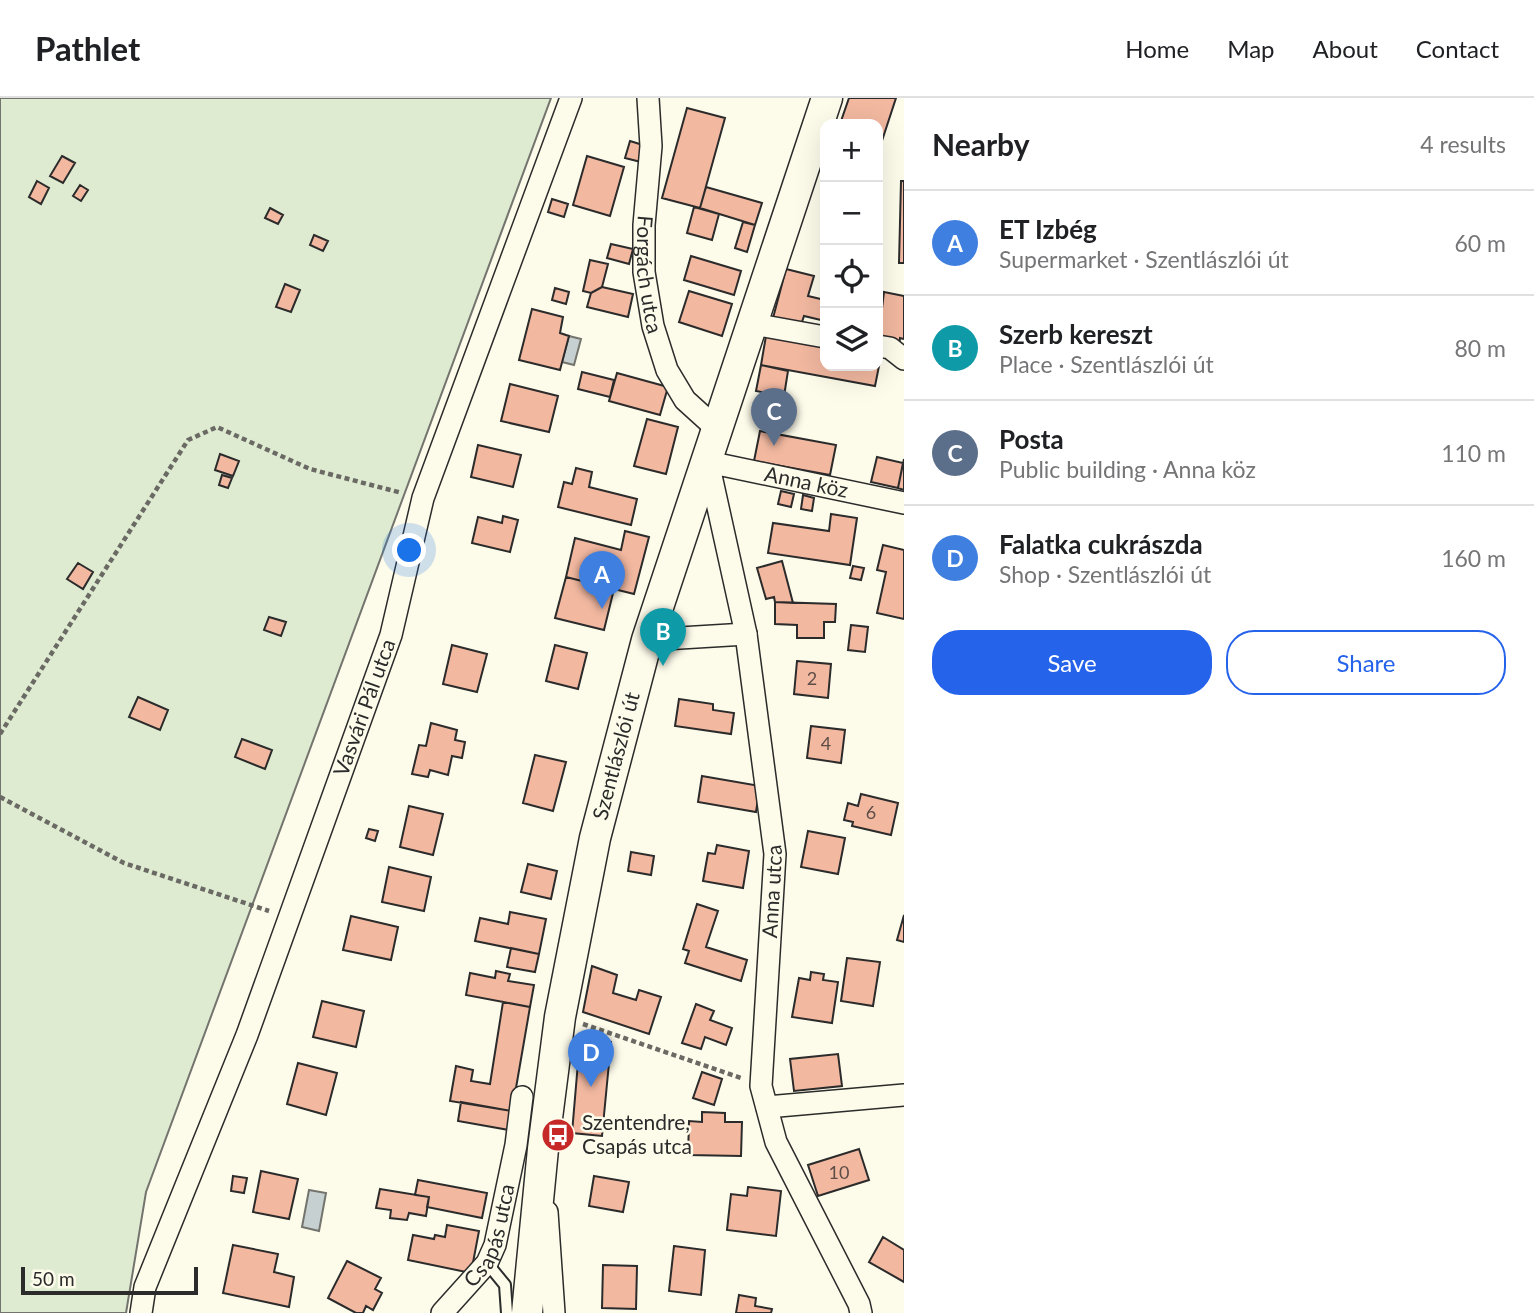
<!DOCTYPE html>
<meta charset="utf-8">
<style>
body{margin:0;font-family:Lato,sans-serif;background:#f2f2f2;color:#202124}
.controls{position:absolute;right:21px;top:21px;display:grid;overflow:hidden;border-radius:14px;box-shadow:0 7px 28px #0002}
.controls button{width:63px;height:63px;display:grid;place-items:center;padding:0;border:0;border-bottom:2px solid #e0e0e0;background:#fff;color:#202124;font:35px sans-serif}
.scale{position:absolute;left:21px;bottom:18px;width:177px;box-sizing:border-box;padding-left:7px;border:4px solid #2b2b2b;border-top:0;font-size:19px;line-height:24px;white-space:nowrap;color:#2b2b2b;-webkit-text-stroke:5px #fdfbea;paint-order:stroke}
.you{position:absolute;left:410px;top:453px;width:24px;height:24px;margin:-18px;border:5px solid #fff;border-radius:50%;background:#1a73e8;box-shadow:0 0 0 10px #1a73e833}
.badge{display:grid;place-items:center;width:46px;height:46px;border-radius:50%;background:#2563eb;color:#fff;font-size:23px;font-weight:700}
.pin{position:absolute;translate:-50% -58px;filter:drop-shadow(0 2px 4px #0008)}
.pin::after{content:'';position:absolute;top:37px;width:24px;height:21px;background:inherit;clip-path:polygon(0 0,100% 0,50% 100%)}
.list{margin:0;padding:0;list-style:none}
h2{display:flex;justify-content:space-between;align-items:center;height:91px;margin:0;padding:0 28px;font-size:30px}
h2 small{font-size:23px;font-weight:400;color:#757577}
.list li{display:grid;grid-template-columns:46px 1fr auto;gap:21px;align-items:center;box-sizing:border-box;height:105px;padding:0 28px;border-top:2px solid #e0e0e0}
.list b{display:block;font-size:26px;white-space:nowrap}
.list p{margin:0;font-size:23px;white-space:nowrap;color:#757577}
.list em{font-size:23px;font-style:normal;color:#757577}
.actions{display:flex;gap:14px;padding:21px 28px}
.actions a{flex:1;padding:16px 0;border:2px solid #2563eb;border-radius:28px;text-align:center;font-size:24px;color:#2563eb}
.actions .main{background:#2563eb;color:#fff}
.icon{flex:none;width:38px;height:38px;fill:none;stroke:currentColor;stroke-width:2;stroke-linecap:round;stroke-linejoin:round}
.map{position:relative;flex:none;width:904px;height:1215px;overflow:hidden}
header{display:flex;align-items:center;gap:42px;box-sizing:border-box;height:98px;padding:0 35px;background:#fff;border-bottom:2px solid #e0e0e0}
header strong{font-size:33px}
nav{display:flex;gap:38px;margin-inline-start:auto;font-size:24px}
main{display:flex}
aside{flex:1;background:#fff}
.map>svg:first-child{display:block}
</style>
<header>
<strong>Pathlet</strong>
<nav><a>Home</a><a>Map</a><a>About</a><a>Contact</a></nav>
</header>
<main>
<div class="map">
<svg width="904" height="1215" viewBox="0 0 904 1215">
<rect width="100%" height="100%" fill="#fdfbea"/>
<!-- green -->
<path fill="#deebd1" stroke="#74746e" stroke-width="2" d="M0,0H551L146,1094L126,1215H0Z"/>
<!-- water -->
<path fill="#c7d0d0" stroke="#74746e" stroke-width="2" d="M569,238L581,241L574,267L562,264Z
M309,1092L326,1095L319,1133L302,1129Z"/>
<!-- building -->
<path fill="#f2b8a0" stroke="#2b2b2b" stroke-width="2" d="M849,0H896L878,55V26H840Z
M687,10L725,20L700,110L662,100Z
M630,43L646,48L641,64L625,60Z
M62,58L75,65L63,85L50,78Z
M587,58L624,69L610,118L573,107Z
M37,83L49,90L41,106L29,99Z
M901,83H904V165H899Z
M80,87L88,92L81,103L73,98Z
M706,89L762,105L755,127L700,110Z
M552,101L568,106L564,119L548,114Z
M694,109L719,116L712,142L687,135Z
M270,110L283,117L278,126L265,120Z
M743,124L755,127L747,154L735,150Z
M314,137L328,143L323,153L310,147Z
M611,146L633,151L629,166L607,160Z
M691,158L741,173L734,197L684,182Z
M590,162L608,166L602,189L591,195L583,193Z
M786,171L814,178L808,198L825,202V223L804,218L801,227L773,220Z
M285,186L300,192L291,214L276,209Z
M602,189L633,196L628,219L587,209L591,195Z
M555,190L569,194L566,206L552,202Z
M689,193L732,206L722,238L679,224Z
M884,194L904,198V241L900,240L899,247L878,244Z
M532,211L563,219L560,235L569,238L560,272L519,262Z
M767,232L825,243V268H878V253H882L875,288L761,267Z
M761,267L788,273L784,298L756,293Z
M582,274L614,282L610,299L578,291Z
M617,275L668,289L660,317L609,303Z
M510,286L558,298L549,334L501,323Z
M647,321L678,329L666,376L634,368Z
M760,333L836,347L830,377L754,363Z
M478,347L521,357L513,389L471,379Z
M220,356L239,363L233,378L215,372Z
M877,359L903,365L898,390L871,384Z
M904,361V392L898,390Z
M576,370L592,374L589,389L637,401L631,427L558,409L564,384L572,386Z
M222,377L232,380L228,390L219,387Z
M781,393L794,396L791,409L778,406Z
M803,397L814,400L812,413L801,411Z
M831,416L857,420L850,467L768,455L773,425L829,433Z
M503,418L518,422L510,454L472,445L478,419L502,425Z
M625,433L649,439L634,496L566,479L575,440L621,452Z
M883,447L904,452V521L877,515L886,474L877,472Z
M782,463L793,505L775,504L774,499L766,501L757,470Z
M78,465L93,474L83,491L67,481Z
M853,468L864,470L861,482L850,480Z
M566,479L614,491L604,532L555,520Z
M775,504L836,506L835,524H824V540H797V527L775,526Z
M269,519L286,524L281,538L264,532Z
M851,527L868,529L865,554L848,552Z
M452,547L487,556L477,594L443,586Z
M555,547L587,555L578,591L546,583Z
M797,563L831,566L828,600L794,596Z
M138,599L168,612L160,632L129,619Z
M679,601L713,606V612L734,615L731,636L675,628Z
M431,625L457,632L455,642L465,644L462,660L452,658L448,677L430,672L428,679L412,676L419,647L426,648Z
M811,628L845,632L841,665L807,660Z
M242,641L272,652L265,671L235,659Z
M535,657L566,664L553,713L523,705Z
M702,678L760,688L756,714L698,704Z
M861,696L898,705L891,737L852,728L853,724L844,722L848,705L858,708Z
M409,708L443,716L433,757L400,749Z
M369,731L378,733L375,743L366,740Z
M808,733L845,740L838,776L801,769Z
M717,747L749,753L743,790L703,783L708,755L715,756Z
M631,754L654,758L651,777L628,773Z
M528,766L557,773L551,801L521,794Z
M389,769L431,779L424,813L382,804Z
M697,806L718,813L706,849L747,862L741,883L685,865L689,853L683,851Z
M510,814L546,821L539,856L475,843L480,820L508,826Z
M904,817V844L897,842Z
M351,818L398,829L391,862L343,852Z
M511,850L539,856L535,874L507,869Z
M847,860L880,864L873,908L841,903Z
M592,868L617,877L613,895L636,902L639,892L661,899L649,936L583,914Z
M496,873L510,876L508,883L534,887L530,909L466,897L470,875L495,880Z
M811,874L824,876L823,882L838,884L832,925L792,919L799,880L810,882Z
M322,903L364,913L356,949L313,939Z
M503,904L530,909L512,1013L450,1003L456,968L473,972L471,983L490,986Z
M696,906L714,913L710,922L732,930L726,947L705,939L701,951L682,945Z
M580,941L611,944L602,1038L572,1035Z
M838,956L842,988L794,993L790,961Z
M298,965L337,975L326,1017L287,1006Z
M702,974L722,981L714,1007L693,1000Z
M461,1004L512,1013L509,1032L458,1023Z
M702,1014L725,1015V1024H742L741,1058L688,1057L689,1023L702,1024Z
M859,1051L869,1082L818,1098L808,1067Z
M261,1073L298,1081L289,1121L253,1114Z
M233,1078L247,1080L244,1095L231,1093Z
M594,1078L629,1084L623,1114L589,1108Z
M418,1082L487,1095L482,1120L427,1109L429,1099L415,1097Z
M748,1089L781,1093L776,1138L727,1132L731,1096L747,1098Z
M380,1091L429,1099L426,1118L409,1115L407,1122L390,1120L391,1112L376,1110Z
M447,1127L479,1133L471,1175L408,1162L413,1137L434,1141L435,1137L445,1139Z
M883,1139L904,1152V1184L869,1164Z
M233,1147L278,1156L274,1174L294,1179L289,1209L223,1195Z
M674,1148L705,1152L701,1197L669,1193Z
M347,1163L381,1180L375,1191L382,1195L373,1212L366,1208L363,1215H356L328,1200Z
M603,1167L637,1168L636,1211L602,1210Z
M739,1197L756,1200L755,1208L772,1211L771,1215H736Z"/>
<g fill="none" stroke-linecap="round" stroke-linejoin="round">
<defs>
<path id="service" d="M487,1165L505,1187L507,1215"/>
<g id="minor">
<path id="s1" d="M648,0L651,48L644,127V174L653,228L667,272L685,302L717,331"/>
<path d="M753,226L825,239"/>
<path d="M878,248L890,250L904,261"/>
<path d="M647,542L746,536"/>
<path d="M767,1009L904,997"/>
<path d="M547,1114L554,1215"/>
<path id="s2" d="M141,1215L145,1189L247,937L391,537L423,400L571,0"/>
<path id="s3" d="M442,1215L487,1165L495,1147L516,1047L522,999"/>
<path id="s4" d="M861,1215L859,1206L776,1044L761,988L775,756L746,536L708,364L904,405"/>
</g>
<g id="secondary">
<path id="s5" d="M527,1215L543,1051L560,919L595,740L647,542L827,0"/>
</g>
</defs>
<!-- service casing -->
<use href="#service" stroke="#2b2b2b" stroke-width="14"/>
<!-- minor casing -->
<use href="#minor" stroke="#2b2b2b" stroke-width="24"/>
<!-- secondary casing -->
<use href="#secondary" stroke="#2b2b2b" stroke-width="33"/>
<!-- path -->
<path stroke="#6a6964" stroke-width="4.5" stroke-dasharray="5 3.5" stroke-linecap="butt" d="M0,636L188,342L217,329L310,371L402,395
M0,699L124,765L269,813
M583,926L741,980"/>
<!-- service -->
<use href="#service" stroke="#fdfbea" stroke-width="10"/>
<!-- minor -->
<use href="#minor" stroke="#fdfbea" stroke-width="21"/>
<!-- secondary -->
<use href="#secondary" stroke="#fdfbea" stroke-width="30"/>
</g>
<!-- icons -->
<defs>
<symbol id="bus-disc" viewBox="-11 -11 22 22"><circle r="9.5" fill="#c62828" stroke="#fdfbea"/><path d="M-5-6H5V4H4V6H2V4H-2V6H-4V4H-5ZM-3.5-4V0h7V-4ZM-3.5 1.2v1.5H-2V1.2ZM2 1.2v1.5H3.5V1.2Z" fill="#fff"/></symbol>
</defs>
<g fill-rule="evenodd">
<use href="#bus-disc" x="539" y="1018" width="38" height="38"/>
</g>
<g text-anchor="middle" stroke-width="5" stroke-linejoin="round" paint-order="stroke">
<!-- number labels -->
<g font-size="18" fill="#5d4e48">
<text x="812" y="587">2</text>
<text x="826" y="652">4</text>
<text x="871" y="721">6</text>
<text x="839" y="1081">10</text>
</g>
<!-- street labels -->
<g font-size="21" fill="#2b2b2b" stroke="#fdfbea">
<text dy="7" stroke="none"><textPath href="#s1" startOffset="177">Forgách utca</textPath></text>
<text dy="7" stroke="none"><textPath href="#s4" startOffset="980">Anna köz</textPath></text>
<text dy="7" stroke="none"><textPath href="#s2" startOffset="646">Vasvári Pál utca</textPath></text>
<text dy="7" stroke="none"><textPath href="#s5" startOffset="565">Szentlászlói út</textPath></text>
<text dy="7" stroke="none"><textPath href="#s4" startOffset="444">Anna utca</textPath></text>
<text dy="7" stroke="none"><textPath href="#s3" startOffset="94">Csapás utca</textPath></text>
</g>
<!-- poi labels -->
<g font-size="21" fill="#2b2b2b" stroke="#fdfbea" text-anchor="start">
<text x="582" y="1032">Szentendre,<tspan x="582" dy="24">Csapás utca</tspan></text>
</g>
</g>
</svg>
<div class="controls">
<button>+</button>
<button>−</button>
<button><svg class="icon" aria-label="locate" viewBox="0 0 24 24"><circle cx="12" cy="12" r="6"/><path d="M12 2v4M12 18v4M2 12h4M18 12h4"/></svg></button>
<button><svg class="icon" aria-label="layers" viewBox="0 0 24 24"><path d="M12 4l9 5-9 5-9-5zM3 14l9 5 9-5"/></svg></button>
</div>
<div class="scale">50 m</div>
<div class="you"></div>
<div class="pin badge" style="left:602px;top:511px;background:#3f7fe0">A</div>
<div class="pin badge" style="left:663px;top:568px;background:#0f9aa8">B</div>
<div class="pin badge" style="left:774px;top:348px;background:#5c6f8a">C</div>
<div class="pin badge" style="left:591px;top:989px;background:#3f7fe0">D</div>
</div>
<aside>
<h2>Nearby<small>4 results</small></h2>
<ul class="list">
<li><span class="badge" style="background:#3f7fe0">A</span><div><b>ET Izbég</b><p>Supermarket · Szentlászlói út</p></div><em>60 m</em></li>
<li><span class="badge" style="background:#0f9aa8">B</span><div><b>Szerb kereszt</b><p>Place · Szentlászlói út</p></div><em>80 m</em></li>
<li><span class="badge" style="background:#5c6f8a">C</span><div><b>Posta</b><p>Public building · Anna köz</p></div><em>110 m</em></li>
<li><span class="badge" style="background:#3f7fe0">D</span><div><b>Falatka cukrászda</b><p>Shop · Szentlászlói út</p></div><em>160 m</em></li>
</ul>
<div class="actions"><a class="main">Save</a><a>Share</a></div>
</aside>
</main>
